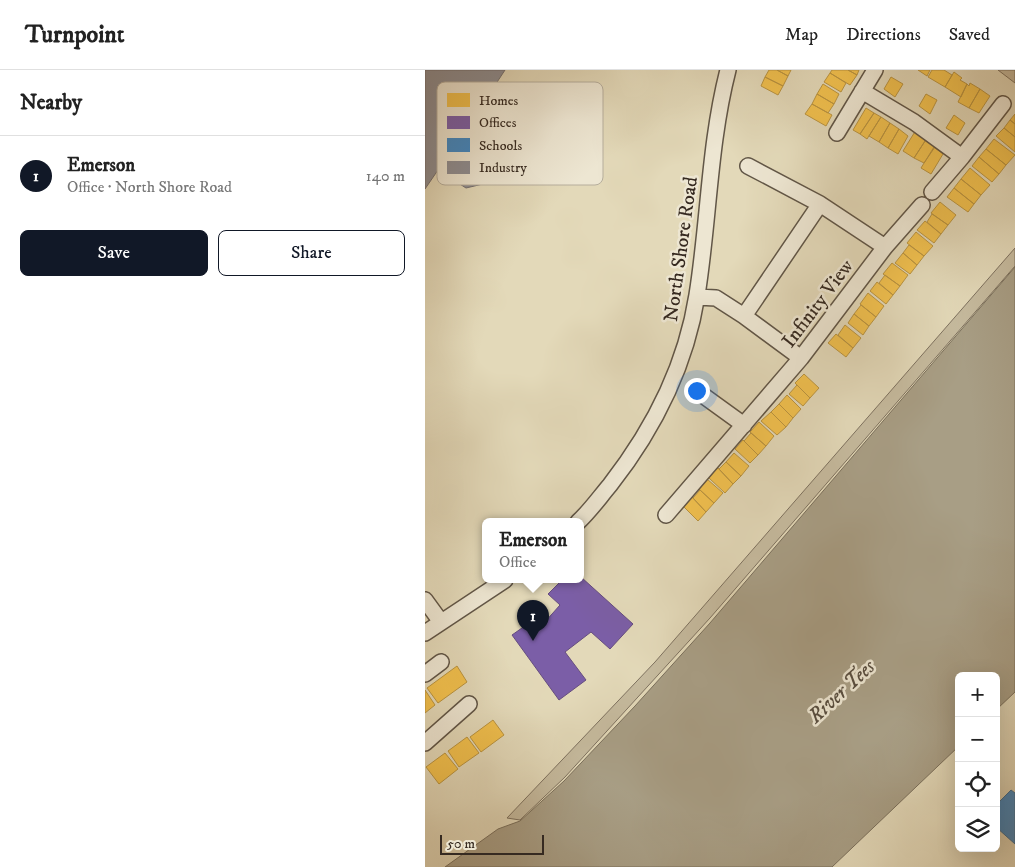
<!DOCTYPE html>
<meta charset="utf-8">
<style>
body{margin:0;font-family:"IM FELL DW Pica",serif;background:#f2f2f2;color:#222}
.controls{position:absolute;right:15px;bottom:15px;display:grid;overflow:hidden;border-radius:8px;box-shadow:0 5px 20px #0002}
.controls button{width:45px;height:45px;display:grid;place-items:center;padding:0;border:0;border-bottom:1px solid #e0e0e0;background:#fff;color:#222;font:25px sans-serif}
.scale{position:absolute;left:15px;bottom:12px;width:104px;box-sizing:border-box;padding-left:5px;border:2px solid #362a21;border-top:0;font-size:14px;line-height:18px;white-space:nowrap;color:#362a21;-webkit-text-stroke:4px #ede6d2;paint-order:stroke}
.you{position:absolute;left:271px;top:320px;width:18px;height:18px;margin:-12px;border:4px solid #fff;border-radius:50%;background:#1a73e8;box-shadow:0 0 0 8px #1a73e833}
.badge{display:grid;place-items:center;width:32px;height:32px;border-radius:50%;background:#111827;color:#fff;font-size:16px;font-weight:700}
.pin{position:absolute;translate:-50% -41px;filter:drop-shadow(0 1px 2px #0008)}
.pin::after{content:'';position:absolute;top:26px;width:18px;height:15px;background:inherit;clip-path:polygon(0 0,100% 0,50% 100%)}
.popup{position:absolute;left:57px;top:448px;width:102px;height:65px;box-sizing:border-box;display:grid;place-content:center;border-radius:8px;background:#fff;filter:drop-shadow(0 1px 4px #0005);font-size:16px;white-space:nowrap;color:#767676}
.popup b{font-size:19px;color:#222}
.popup::after{content:'';position:absolute;left:50%;top:100%;margin-left:-10px;border:10px solid transparent;border-top-color:#fff}
.list{margin:0;padding:0;list-style:none}
h2{display:flex;justify-content:space-between;align-items:center;height:65px;margin:0;padding:0 20px;font-size:21px}
h2 small{font-size:16px;font-weight:400;color:#767676}
.list li{display:grid;grid-template-columns:32px 1fr auto;gap:15px;align-items:center;box-sizing:border-box;height:80px;padding:0 20px;border-top:1px solid #e0e0e0}
.list b{display:block;font-size:19px;white-space:nowrap}
.list p{margin:0;font-size:16px;white-space:nowrap;color:#767676}
.list em{font-size:16px;font-style:normal;color:#767676}
.actions{display:flex;gap:10px;padding:15px 20px}
.actions a{flex:1;padding:11px 0;border:1px solid #111827;border-radius:8px;text-align:center;font-size:18px;color:#111827}
.actions .main{background:#111827;color:#fff}
.icon{flex:none;width:28px;height:28px;fill:none;stroke:currentColor;stroke-width:2;stroke-linecap:round;stroke-linejoin:round}
.map{position:relative;flex:none;width:590px;height:797px;overflow:hidden}
header{display:flex;align-items:center;gap:30px;box-sizing:border-box;height:70px;padding:0 25px;background:#fff;border-bottom:1px solid #e0e0e0}
header strong{font-size:24px}
nav{display:flex;gap:28px;margin-inline-start:auto;font-size:18px}
main{display:flex}
aside{flex:1;background:#fff}
.map>svg:first-child{display:block}
</style>
<header>
<strong>Turnpoint</strong>
<nav><a>Map</a><a>Directions</a><a>Saved</a></nav>
</header>
<main>
<aside>
<h2>Nearby<small></small></h2>
<ul class="list">
<li><span class="badge">1</span><div><b>Emerson</b><p>Office · North Shore Road</p></div><em>140 m</em></li>
</ul>
<div class="actions"><a class="main">Save</a><a>Share</a></div>
</aside>
<div class="map">
<svg width="590" height="797" viewBox="0 0 590 797">
<rect width="100%" height="100%" fill="#e3d9b9"/>
<filter id="stains"><feTurbulence type="fractalNoise" baseFrequency=".004" numOctaves="4"/><feColorMatrix values="0 0 0 0 .2 0 0 0 0 .09 0 0 0 0 .02 0 0 0 .5 -.17"/></filter>
<radialGradient id="worn" r=".72"><stop offset=".6" stop-color="#630" stop-opacity="0"/><stop offset="1" stop-color="#630" stop-opacity=".3"/></radialGradient>
<!-- green -->
<path fill="#c6bb9f" stroke="#7e7260" d="M573,0H590V13Z
M590,178V196L285,548L140,707L95,750L82,748L230,592Z"/>
<!-- water -->
<path fill="#a89e85" stroke="#7a705d" d="M590,197V622L571,640V606H534V676L407,797H20L73,759L95,751L139,711L210,636L285,553Z"/>
<!-- homes -->
<path fill="#f2c14e" stroke="#ba9440" d="M344,0H352L363,6L358,16L340,7Z
M352,0H366L363,6Z
M407,0H423L432,5L425,15L405,3Z
M423,0H434L432,5Z
M493,0H505L502,6Z
M507,0H519L527,5L520,17L503,7Z
M529,2L537,8L535,10L542,14L536,27L520,17Z
M405,3L421,13L416,22L399,12Z
M340,7L358,16L353,25L336,16Z
M466,7L478,14L470,27L459,19Z
M545,13L555,19L544,38L533,32L542,14L544,16Z
M398,14L414,24L409,34L392,24Z
M555,19L565,26L554,43L544,38Z
M392,24L409,34L403,43L387,34Z
M501,24L512,30L505,44L494,36Z
M387,34L407,45L401,56L380,44Z
M441,38L449,43L435,64L428,60Z
M449,43L456,47L442,69L435,64Z
M590,44V54L585,50Z
M529,45L540,53L533,65L521,58Z
M456,47L465,53L454,72L444,66Z
M585,50L590,54V67L579,58Z
M465,53L474,59L463,78L454,72Z
M579,58L590,67V82L571,66Z
M474,59L483,66L473,84L463,78Z
M491,60L502,68L489,88L478,81Z
M502,68L512,74L499,93L489,88Z
M569,69L590,85L581,95L561,79Z
M509,77L518,84L506,104L496,98Z
M561,79L581,95L574,104L554,87Z
M554,87L574,104L567,112L547,96Z
M545,98L565,115L556,125L536,109Z
M536,109L556,125L549,134L529,118Z
M529,118L549,134L543,142L522,127Z
M515,132L531,145L523,155L506,143Z
M507,144L523,155L516,164L502,152Z
M500,151L516,164L509,173L492,160Z
M491,162L508,176L499,186L482,173Z
M484,175L499,186L492,195L478,183Z
M478,183L492,195L485,204L470,193Z
M467,193L483,205L475,216L458,204Z
M460,205L475,216L468,225L454,213Z
M452,212L468,225L461,234L445,221Z
M443,223L459,236L451,247L435,234Z
M436,235L451,247L444,256L429,244Z
M429,244L444,256L438,265L423,253Z
M420,255L436,268L428,278L413,265Z
M411,264L428,278L421,287L403,273Z
M379,304L394,318L385,328L370,313Z
M372,315L385,328L378,336L364,324Z
M362,325L376,339L368,348L354,334Z
M354,334L368,348L361,357L346,342Z
M346,342L361,357L352,365L336,351Z
M334,352L349,366L341,376L325,362Z
M326,363L341,376L333,385L319,371Z
M318,370L333,385L325,393L310,379Z
M309,383L324,396L316,406L301,392Z
M301,392L316,406L308,414L294,399Z
M292,397L308,414L300,423L284,408Z
M282,409L298,423L289,433L274,419Z
M275,420L289,433L281,442L268,428Z
M266,426L281,442L273,451L258,436Z
M32,596L42,612L13,633L2,618Z
M0,620L10,635L0,643Z
M68,650L79,665L56,682L45,667Z
M42,667L54,683L34,697L23,681Z
M20,683L33,699L14,714L1,697Z"/>
<!-- offices -->
<path fill="#7b5ea7" stroke="#664e7f" d="M156,507L208,554L185,579L166,562L140,582L161,610L134,630L87,565L114,546L119,553L135,535L123,524L137,510H156Z"/>
<!-- schools -->
<path fill="#3f88c5" stroke="#3c6c94" d="M586,720L590,723V774L571,757V735Z"/>
<!-- industry -->
<path fill="#8d8d92" stroke="#736f70" d="M0,0H80L59,32L98,58L62,113L41,118L13,100L0,119Z"/>
<g fill="none" stroke-linecap="round" stroke-linejoin="round">
<defs>
<path id="minor" d="M437,21L489,52L537,87
M412,63L450,0
M323,96L395,134L460,177
M507,122L537,87L578,34
M272,227L291,228L319,246L376,288
M319,246L395,134
M272,321L319,355
M241,445L376,288L460,177L497,135
M153,452C165,441 174,428 185,415C228,360 261,295 272,225C284,150 284,74 303,0
M0,530L16,552
M0,563L80,510
M0,604L16,592
M0,673L44,634"/>
</defs>
<!-- minor casing -->
<use href="#minor" stroke="#615647" stroke-width="18"/>
<!-- minor -->
<use href="#minor" stroke="#ede6d2" stroke-width="15"/>
</g>
<g text-anchor="middle" stroke-width="5" stroke-linejoin="round" paint-order="stroke">
<!-- street labels -->
<g font-size="20" fill="#362a21" stroke="#ede6d2">
<text transform="translate(255 179) rotate(-82)" y="7">North Shore Road</text>
<text transform="translate(392 233) rotate(-53)" y="7">Infinity View</text>
</g>
<!-- water labels -->
<g font-size="21" font-style="italic" fill="#584d3f" stroke="#ede6d2">
<text transform="translate(416 621) rotate(-43)" y="7">River Tees</text>
</g>
</g>
<!-- legend -->
<rect x="12" y="12" width="166" height="103" rx="8" fill="#ede6d2" stroke="#b6ae9d" stroke-width="1"/>
<rect x="22" y="23" width="23" height="14" fill="#f2c14e"/>
<rect x="22" y="46" width="23" height="13" fill="#7b5ea7"/>
<rect x="22" y="68" width="23" height="14" fill="#3f88c5"/>
<rect x="22" y="91" width="23" height="13" fill="#8d8d92"/>
<g font-size="14" fill="#362a21">
<text x="54" y="35">Homes</text>
<text x="54" y="57">Offices</text>
<text x="54" y="80">Schools</text>
<text x="54" y="102">Industry</text>
</g>
<rect width="100%" height="100%" filter="url(#stains)"/>
<rect width="100%" height="100%" fill="url(#worn)"/>
</svg>
<div class="controls">
<button>+</button>
<button>−</button>
<button><svg class="icon" aria-label="locate" viewBox="0 0 24 24"><circle cx="12" cy="12" r="6"/><path d="M12 2v4M12 18v4M2 12h4M18 12h4"/></svg></button>
<button><svg class="icon" aria-label="layers" viewBox="0 0 24 24"><path d="M12 4l9 5-9 5-9-5zM3 14l9 5 9-5"/></svg></button>
</div>
<div class="scale">50 m</div>
<div class="you"></div>
<div class="pin badge" style="left:108px;top:571px">1</div>
<div class="popup"><b>Emerson</b>Office</div>
</div>
</main>
